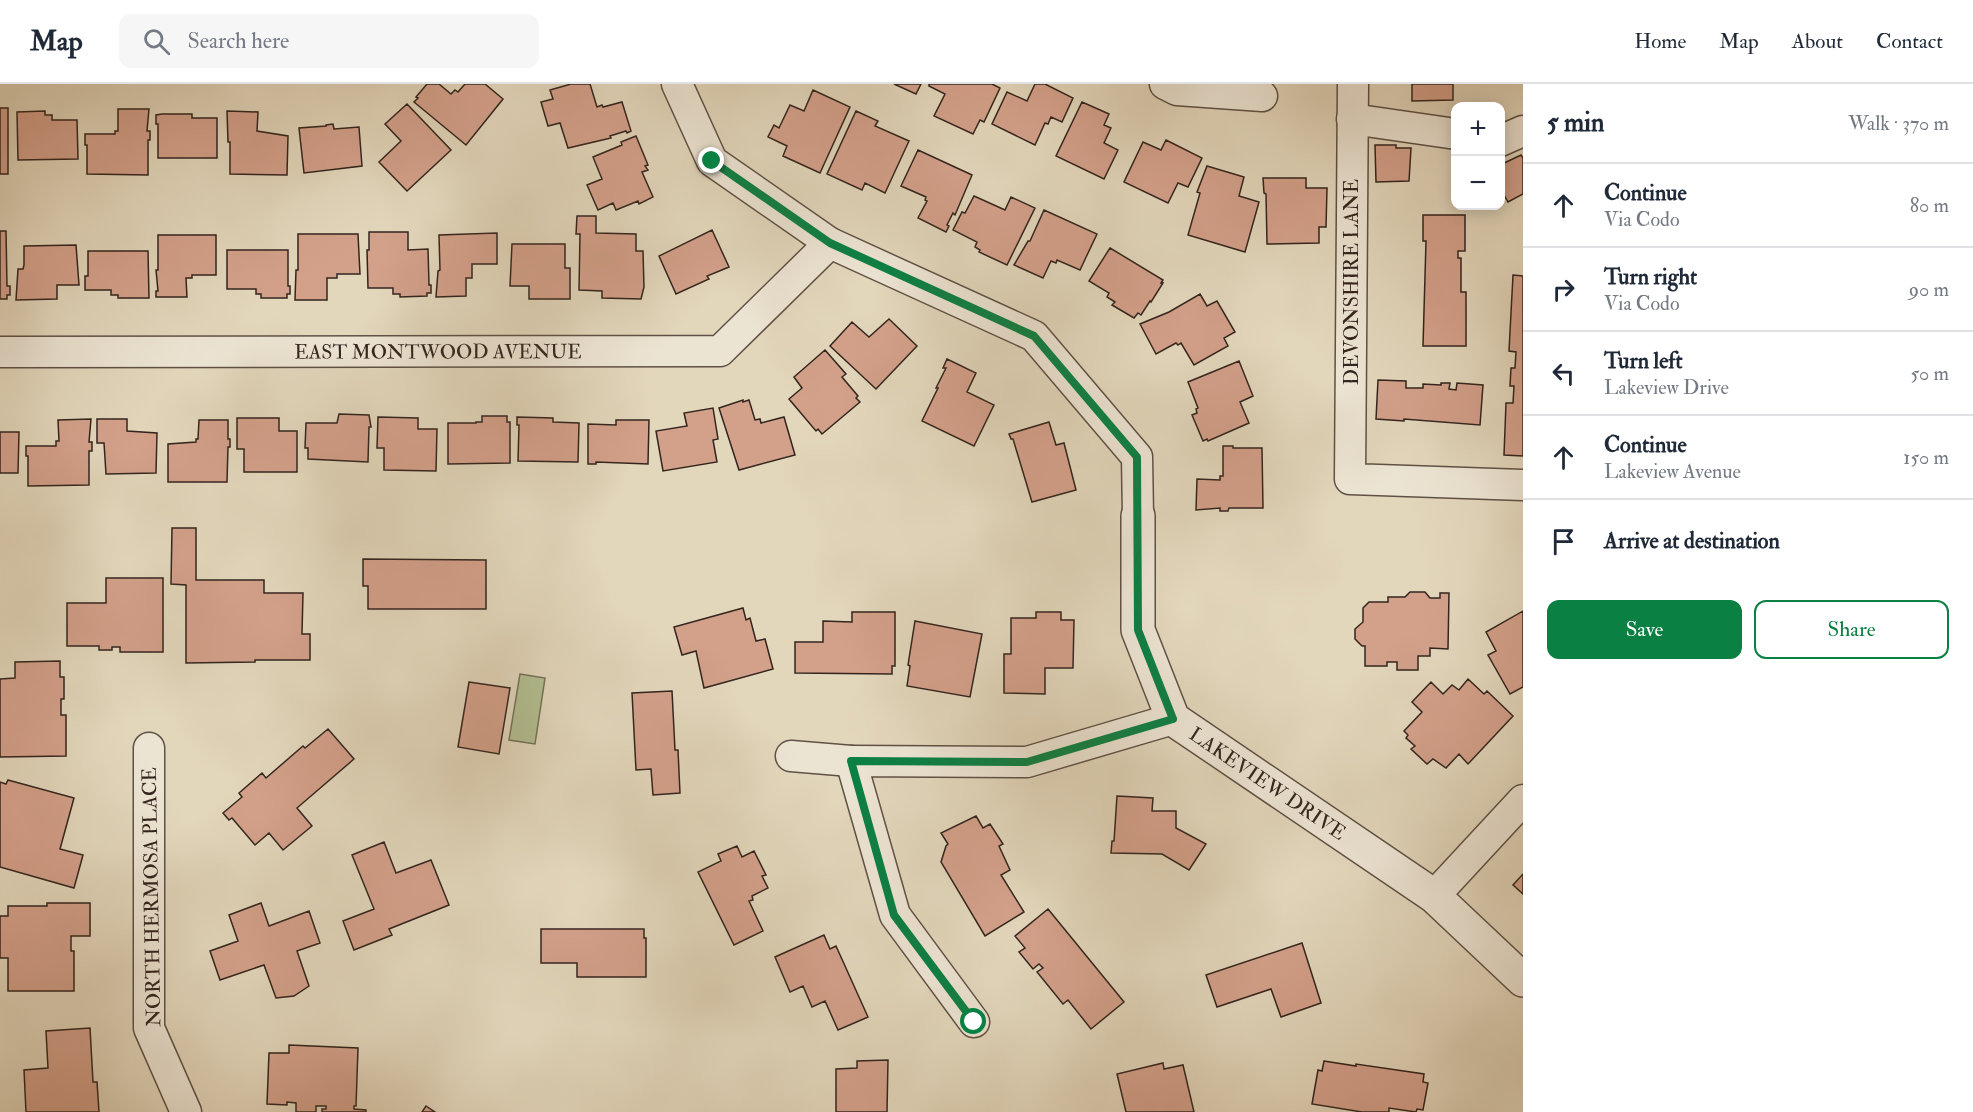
<!DOCTYPE html>
<meta charset="utf-8">
<style>
body{margin:0;font-family:"IM FELL Double Pica",serif;background:#f6f6f7;color:#1f2937}
.controls{position:absolute;right:18px;top:18px;display:grid;overflow:hidden;border-radius:12px;box-shadow:0 3px 15px #0003}
.controls button{width:54px;height:54px;display:grid;place-items:center;padding:0;border:0;border-bottom:2px solid #e0e1e3;background:#fff;color:#1f2937;font:30px sans-serif}
.stop{position:absolute;width:18px;height:18px;margin:-14px;border:4px solid #0b8043;border-radius:50%;background:#fff}
.stop.end{background:#0b8043;border-color:#fff;box-shadow:0 2px 6px #0008}
.list{margin:0;padding:0;list-style:none}
h2{display:flex;justify-content:space-between;align-items:center;height:78px;margin:0;padding:0 24px;font-size:26px}
h2 small{font-size:20px;font-weight:400;color:#747a83}
.list li{display:grid;grid-template-columns:39px 1fr auto;gap:18px;align-items:center;box-sizing:border-box;height:84px;padding:0 24px;border-top:2px solid #e0e1e3}
.list b{display:block;font-size:22px;white-space:nowrap}
.list p{margin:0;font-size:20px;white-space:nowrap;color:#747a83}
.list em{font-size:20px;font-style:normal;color:#747a83}
.actions{display:flex;gap:12px;padding:18px 24px}
.actions a{flex:1;padding:14px 0;border:2px solid #0b8043;border-radius:12px;text-align:center;font-size:21px;color:#0b8043}
.actions .main{background:#0b8043;color:#fff}
.icon{flex:none;width:33px;height:33px;fill:none;stroke:currentColor;stroke-width:2;stroke-linecap:round;stroke-linejoin:round}
.map{position:relative;flex:none;width:1523px;height:1028px;overflow:hidden}
header{display:flex;align-items:center;gap:36px;box-sizing:border-box;height:84px;padding:0 30px;background:#fff;border-bottom:2px solid #e0e1e3}
header strong{font-size:28px}
nav{display:flex;gap:33px;margin-inline-start:auto;font-size:21px}
.search{width:420px;height:54px;background:#f6f6f7;display:flex;align-items:center;gap:15px;box-sizing:border-box;padding:0 21px;border-radius:12px;color:#747a83;font-size:22px}
main{display:flex}
aside{flex:1;background:#fff}
.map>svg:first-child{display:block}
</style>
<header>
<strong>Map</strong>
<div class="search"><svg class="icon" aria-label="search" viewBox="0 0 24 24"><circle cx="10" cy="10" r="6"/><path d="M15 15l6 6"/></svg>Search here</div>
<nav><a>Home</a><a>Map</a><a>About</a><a>Contact</a></nav>
</header>
<main>
<div class="map">
<svg width="1523" height="1028" viewBox="0 0 1523 1028">
<rect width="100%" height="100%" fill="#e2d6bb"/>
<filter id="stains"><feTurbulence type="fractalNoise" baseFrequency=".00333" numOctaves="4"/><feColorMatrix values="0 0 0 0 .2 0 0 0 0 .09 0 0 0 0 .02 0 0 0 .5 -.17"/></filter>
<radialGradient id="worn" r=".72"><stop offset=".6" stop-color="#630" stop-opacity="0"/><stop offset="1" stop-color="#630" stop-opacity=".3"/></radialGradient>
<!-- green -->
<path fill="#b2be91" stroke="#727258" stroke-width="1.5" d="M520,590L545,594L535,660L509,656Z"/>
<!-- building -->
<path fill="#d3a08a" stroke="#33251e" stroke-width="1.5" d="M427,0H439L451,10L455,6L458,8L465,0H485L503,15L466,61L414,18L418,14L416,13Z
M571,0H590L597,23L602,21L603,23L622,18L631,47L627,49L626,47L610,52L611,54L568,64L560,39L548,42L541,18L553,15L550,6Z
M894,0H921L916,10Z
M929,0H992L1000,4L984,38L980,36L973,50L934,32L945,10L929,2Z
M1035,0H1045L1073,14L1062,38L1051,33L1048,40L1045,39L1035,61L992,40L1007,8L1027,17Z
M1412,0H1453V16L1412,17Z
M813,6L850,23L820,89L783,72L787,62L768,53L774,41L779,44L790,21L804,27Z
M1082,18L1109,30L1104,41L1111,44L1104,59L1118,66L1104,95L1056,72Z
M407,20L451,66L407,107L379,78L401,57L385,40Z
M0,24H8V90H0Z
M118,25H149L147,47H150V56H148V91L87,90V61H85V50H115V47H118Z
M45,27V31H52V36H77L78,75L18,76L17,28Z
M227,27L258,28L257,47L288,52L287,91L230,90V58H228Z
M856,27L878,37L875,42L909,57L885,109L865,99L862,106L827,90Z
M162,30H192V34H217V74H158V40H156V31Z
M333,40L334,45L359,43L362,82L304,89L299,44L326,42V41Z
M636,52L648,81L645,82L648,86L642,88L653,113L639,120L638,117L616,126L613,119L598,126L587,101L602,95L593,73L622,61L621,58Z
M1166,56L1202,74L1188,103L1178,99L1168,119L1124,98L1143,58L1161,66Z
M1375,61H1396V64H1411L1409,97L1376,98Z
M918,66L972,91L955,131L953,129L947,141L949,142L946,148L918,134L927,117L925,116L926,113L901,102Z
M1521,71L1523,74V110L1508,118L1500,104V81Z
M1207,82L1244,93L1239,112L1259,118L1245,168L1188,151L1200,109L1197,108Z
M1263,94H1306V104H1327L1326,143H1319V159L1267,160L1266,110L1264,109Z
M974,112L1005,126L1011,113L1035,124L1007,181L979,168L980,166L975,163L977,158L953,146L962,128L965,129Z
M1044,126L1097,150L1080,186L1057,176L1056,179L1051,177L1043,194L1014,181L1028,157H1030Z
M1423,131H1465V167H1458V174H1461V208H1466V262H1423L1426,157H1423Z
M577,132H596V149L636,150V167H643L644,203L641,215L602,214V207L579,206L580,150H576Z
M712,146L729,183L707,192L709,195L676,210L659,172Z
M0,147H6L7,202H10V211H7V215H0Z
M369,148H408V166L428,165L429,201H431V209H427V212L400,213V210H393V204H368L367,166H369Z
M497,149V180H472V194H466V212L436,213L438,187L440,186L439,151Z
M298,150H358L360,190H337V194H327V216H295L296,186H298Z
M158,151H216V191H192V194H186L187,213H156V207H158L156,186H158Z
M512,160H565V184H570V215H529V202H510Z
M76,161L79,201H57V215L16,216L18,185H23L24,181V162Z
M1110,164L1163,196L1161,199H1163L1151,218L1150,217L1141,231L1138,229L1134,234L1112,221L1115,218L1107,213L1109,209L1089,197Z
M227,166H288V202H290V210H287V214H261V210H256V205H227Z
M88,167H148L149,214H118V211H111V206H85V192H88Z
M1513,191L1523,192V372L1504,371L1506,319H1513L1514,302H1510L1511,284H1515L1516,268L1509,267Z
M1200,210L1207,222L1217,217L1235,248L1224,254L1228,262L1194,281L1181,259L1178,261L1176,259L1156,270L1140,240L1169,228Z
M889,235L917,262L876,305L830,262L852,238L869,253Z
M825,266L846,290L842,293L858,312L856,314L860,318L822,350L818,345L816,347L789,315L802,304L794,293Z
M947,275L976,289L967,308L994,321L974,362L922,337L938,304H936L946,284H943Z
M1239,277L1253,312L1240,318L1249,339L1208,357L1207,355L1203,357L1192,331L1197,329L1196,325L1198,324L1188,298Z
M1378,296L1406,297V304H1423V300L1441,301V299H1450L1449,305L1456,306L1457,299L1483,301L1480,341L1404,335V337L1376,335Z
M743,316V318L749,316L755,336L760,335L761,339L784,333L795,371L739,386L719,324Z
M713,324L718,355L713,356L717,378L663,387L656,347L687,342L684,329Z
M339,330L369,331L371,343H369L368,378L308,375V364H305L306,339H337Z
M482,332H507V338H510V379L448,380V339H476V338H482Z
M378,333L418,334V345H437L436,387L384,386V364H377Z
M517,333L553,334V338L579,339L578,378L518,377L519,341H517Z
M237,334H279V347H297V388H244V365H237Z
M91,335L89,358H92V367H89V401L28,402V372H26V362H56V357H59L58,336Z
M97,335H127V347L157,349L156,389L106,390L104,359H97Z
M199,336H228V355H230V363H228L227,398H168V360L196,358V355H198Z
M616,336H649L648,380L596,378V380H588V340L616,341Z
M1049,338L1056,361L1064,359L1076,406L1032,418L1013,355H1011L1009,350Z
M0,348H19L18,389H0Z
M1223,362H1233V364H1262L1263,424H1229L1228,427H1220V424L1196,426L1197,395L1220,396V392H1223Z
M172,444H196V496H264V509H303L302,550H310V576H255V578L186,579V501L171,500Z
M363,475L486,476V525H368V502H363Z
M106,494H163V568H120V563H112V566H99V562H67V519H106Z
M1410,508H1425L1430,514H1440V509H1449L1448,565L1430,564V572H1418V586H1397V578H1387V582H1365V562H1362L1355,555V545L1363,538V524L1369,518H1388V513H1405Z
M743,524L746,536L750,534L756,557L765,555L773,585L704,604L696,567L682,571L674,543Z
M1523,527V603L1510,610L1488,571L1496,567L1486,548Z
M852,528H895V582H892V590L795,589V558H823V537L852,538Z
M1036,528H1061V536H1074L1073,584H1045V610L1004,609V570H1011V534H1036Z
M915,537L982,550L970,613L907,602L910,582L908,581Z
M60,577V593H64V615H61V631H66V672L0,673V595L15,594V578Z
M1468,595L1484,610L1487,607L1513,632L1468,680L1459,670L1446,684L1433,675L1427,680L1411,665L1415,662L1406,654L1408,651L1404,647L1422,628L1412,618L1431,598L1443,610L1452,601L1459,606Z
M469,598L510,604L499,670L458,663Z
M672,607L675,666H678L680,709L653,711L651,685L636,686L632,609Z
M328,645L354,675L297,724L312,742L283,766L269,749L255,761L232,734L229,736L223,729L242,713L239,709L262,689L266,694L303,662L305,664Z
M8,696L74,714L60,765L83,771L74,804L0,783V698L6,700Z
M1117,712L1153,714L1152,727H1176V744L1206,760L1189,786L1162,770L1111,769L1112,757H1114Z
M976,732L983,744L990,740L1003,760L999,762L1010,786L1001,791L1024,828L985,852L941,778L946,762L948,760L941,749Z
M384,758L396,789L431,776L449,821L389,845L392,851L354,866L343,837L374,825L352,771Z
M737,762L742,773L754,767L766,791L762,792L768,804L752,812L753,816L749,817L763,847L734,861L698,788L721,777L718,770Z
M1523,790V810L1513,801Z
M47,819H90V852H71V867H74V907H8V874H0V832H8V822H47Z
M261,819L269,842L309,827L320,859L297,867L309,902L294,912L276,914L264,881L220,896L210,867L238,857L229,831Z
M1048,825L1124,918L1091,945L1068,916L1063,920L1037,888L1043,884L1039,880L1033,885L1019,868L1025,864L1015,852Z
M541,845H644V854H646V893H577V879H541Z
M824,851L830,865L836,862L868,933L838,946L825,917L812,923L803,902L790,908L775,873Z
M1302,859L1321,919L1281,933L1271,905L1217,923L1206,891Z
M90,944L93,998H97L99,1028H26L24,986L48,984L46,947Z
M289,961L358,964L356,1022H354V1025L366,1026V1028H322V1025H326V1022H316V1028H296V1019L287,1018V1021L267,1020L269,969H289Z
M888,976L887,1028H836V985L857,984V977Z
M1324,977L1356,982V980L1424,990L1423,998L1428,999L1423,1026L1417,1025L1416,1028L1389,1024V1028H1362L1312,1020L1318,986L1322,987Z
M1163,979L1164,985L1183,981L1194,1028H1126L1117,990Z
M426,1022L435,1028H422Z"/>
<g fill="none" stroke-linecap="round" stroke-linejoin="round">
<defs>
<g id="minor">
<path d="M677,0L712,77L830,159L1034,252L1137,373L1138,432"/>
<path d="M1165,0L1177,6L1262,12"/>
<path d="M1353,0L1350,395L1523,401"/>
<path d="M1352,35L1456,50"/>
<path d="M1500,57L1523,47"/>
<path id="s1" d="M0,268L720,267L830,159"/>
<path d="M149,664V944L186,1028"/>
<path d="M791,672L851,677"/>
<path d="M1434,812L1523,716"/>
<path d="M974,938L895,831L851,677L1027,678L1173,635"/>
</g>
<g id="tertiary">
<path id="s2" d="M1138,432V546L1173,635L1434,812L1523,896"/>
</g>
</defs>
<!-- minor casing -->
<use href="#minor" stroke="#5f5145" stroke-width="33"/>
<!-- tertiary casing -->
<use href="#tertiary" stroke="#5f5145" stroke-width="36"/>
<!-- minor -->
<use href="#minor" stroke="#ece4d3" stroke-width="30"/>
<!-- tertiary -->
<use href="#tertiary" stroke="#ece4d3" stroke-width="33"/>
</g>
<g fill="none" stroke-linecap="round" stroke-linejoin="round">
<!-- route -->
<path stroke="#0b8043" stroke-width="8" d="M712,77L830,159L1034,252L1137,373L1138,546L1173,635L1027,678L851,677L894,831L974,938"/>
</g>
<g text-anchor="middle" stroke-width="4.5" stroke-linejoin="round" paint-order="stroke">
<!-- street labels -->
<g font-size="20" fill="#33251e" stroke="#ece4d3">
<text transform="translate(1351 198) rotate(-90)" y="7">DEVONSHIRE LANE</text>
<text dy="7" stroke="none"><textPath href="#s1" startOffset="438">EAST MONTWOOD AVENUE</textPath></text>
<text dy="7" stroke="none"><textPath href="#s2" startOffset="324">LAKEVIEW DRIVE</textPath></text>
<text transform="translate(151 813) rotate(-91)" y="7">NORTH HERMOSA PLACE</text>
</g>
</g>
<rect width="100%" height="100%" filter="url(#stains)"/>
<rect width="100%" height="100%" fill="url(#worn)"/>
</svg>
<div class="controls">
<button>+</button>
<button>−</button>
</div>
<div class="stop" style="left:974px;top:938px"></div>
<div class="stop end" style="left:712px;top:77px"></div>
</div>
<aside>
<h2>5 min<small>Walk · 370 m</small></h2>
<ul class="list">
<li><svg class="icon" aria-label="ahead" viewBox="0 0 24 24"><path d="M12 20V5M6 11l6-6 6 6"/></svg><div><b>Continue</b><p>Via Codo</p></div><em>80 m</em></li>
<li><svg class="icon" aria-label="right" viewBox="0 0 24 24"><path d="M7 20v-9h11M14 6l5 5-5 5"/></svg><div><b>Turn right</b><p>Via Codo</p></div><em>90 m</em></li>
<li><svg class="icon" aria-label="left" viewBox="0 0 24 24"><path d="M17 20v-9H6M10 6l-5 5 5 5"/></svg><div><b>Turn left</b><p>Lakeview Drive</p></div><em>50 m</em></li>
<li><svg class="icon" aria-label="ahead" viewBox="0 0 24 24"><path d="M12 20V5M6 11l6-6 6 6"/></svg><div><b>Continue</b><p>Lakeview Avenue</p></div><em>150 m</em></li>
<li><svg class="icon" aria-label="arrive" viewBox="0 0 24 24"><path d="M6 21V4h12l-3 4 3 4H6"/></svg><div><b>Arrive at destination</b></div></li>
</ul>
<div class="actions"><a class="main">Save</a><a>Share</a></div>
</aside>
</main>
